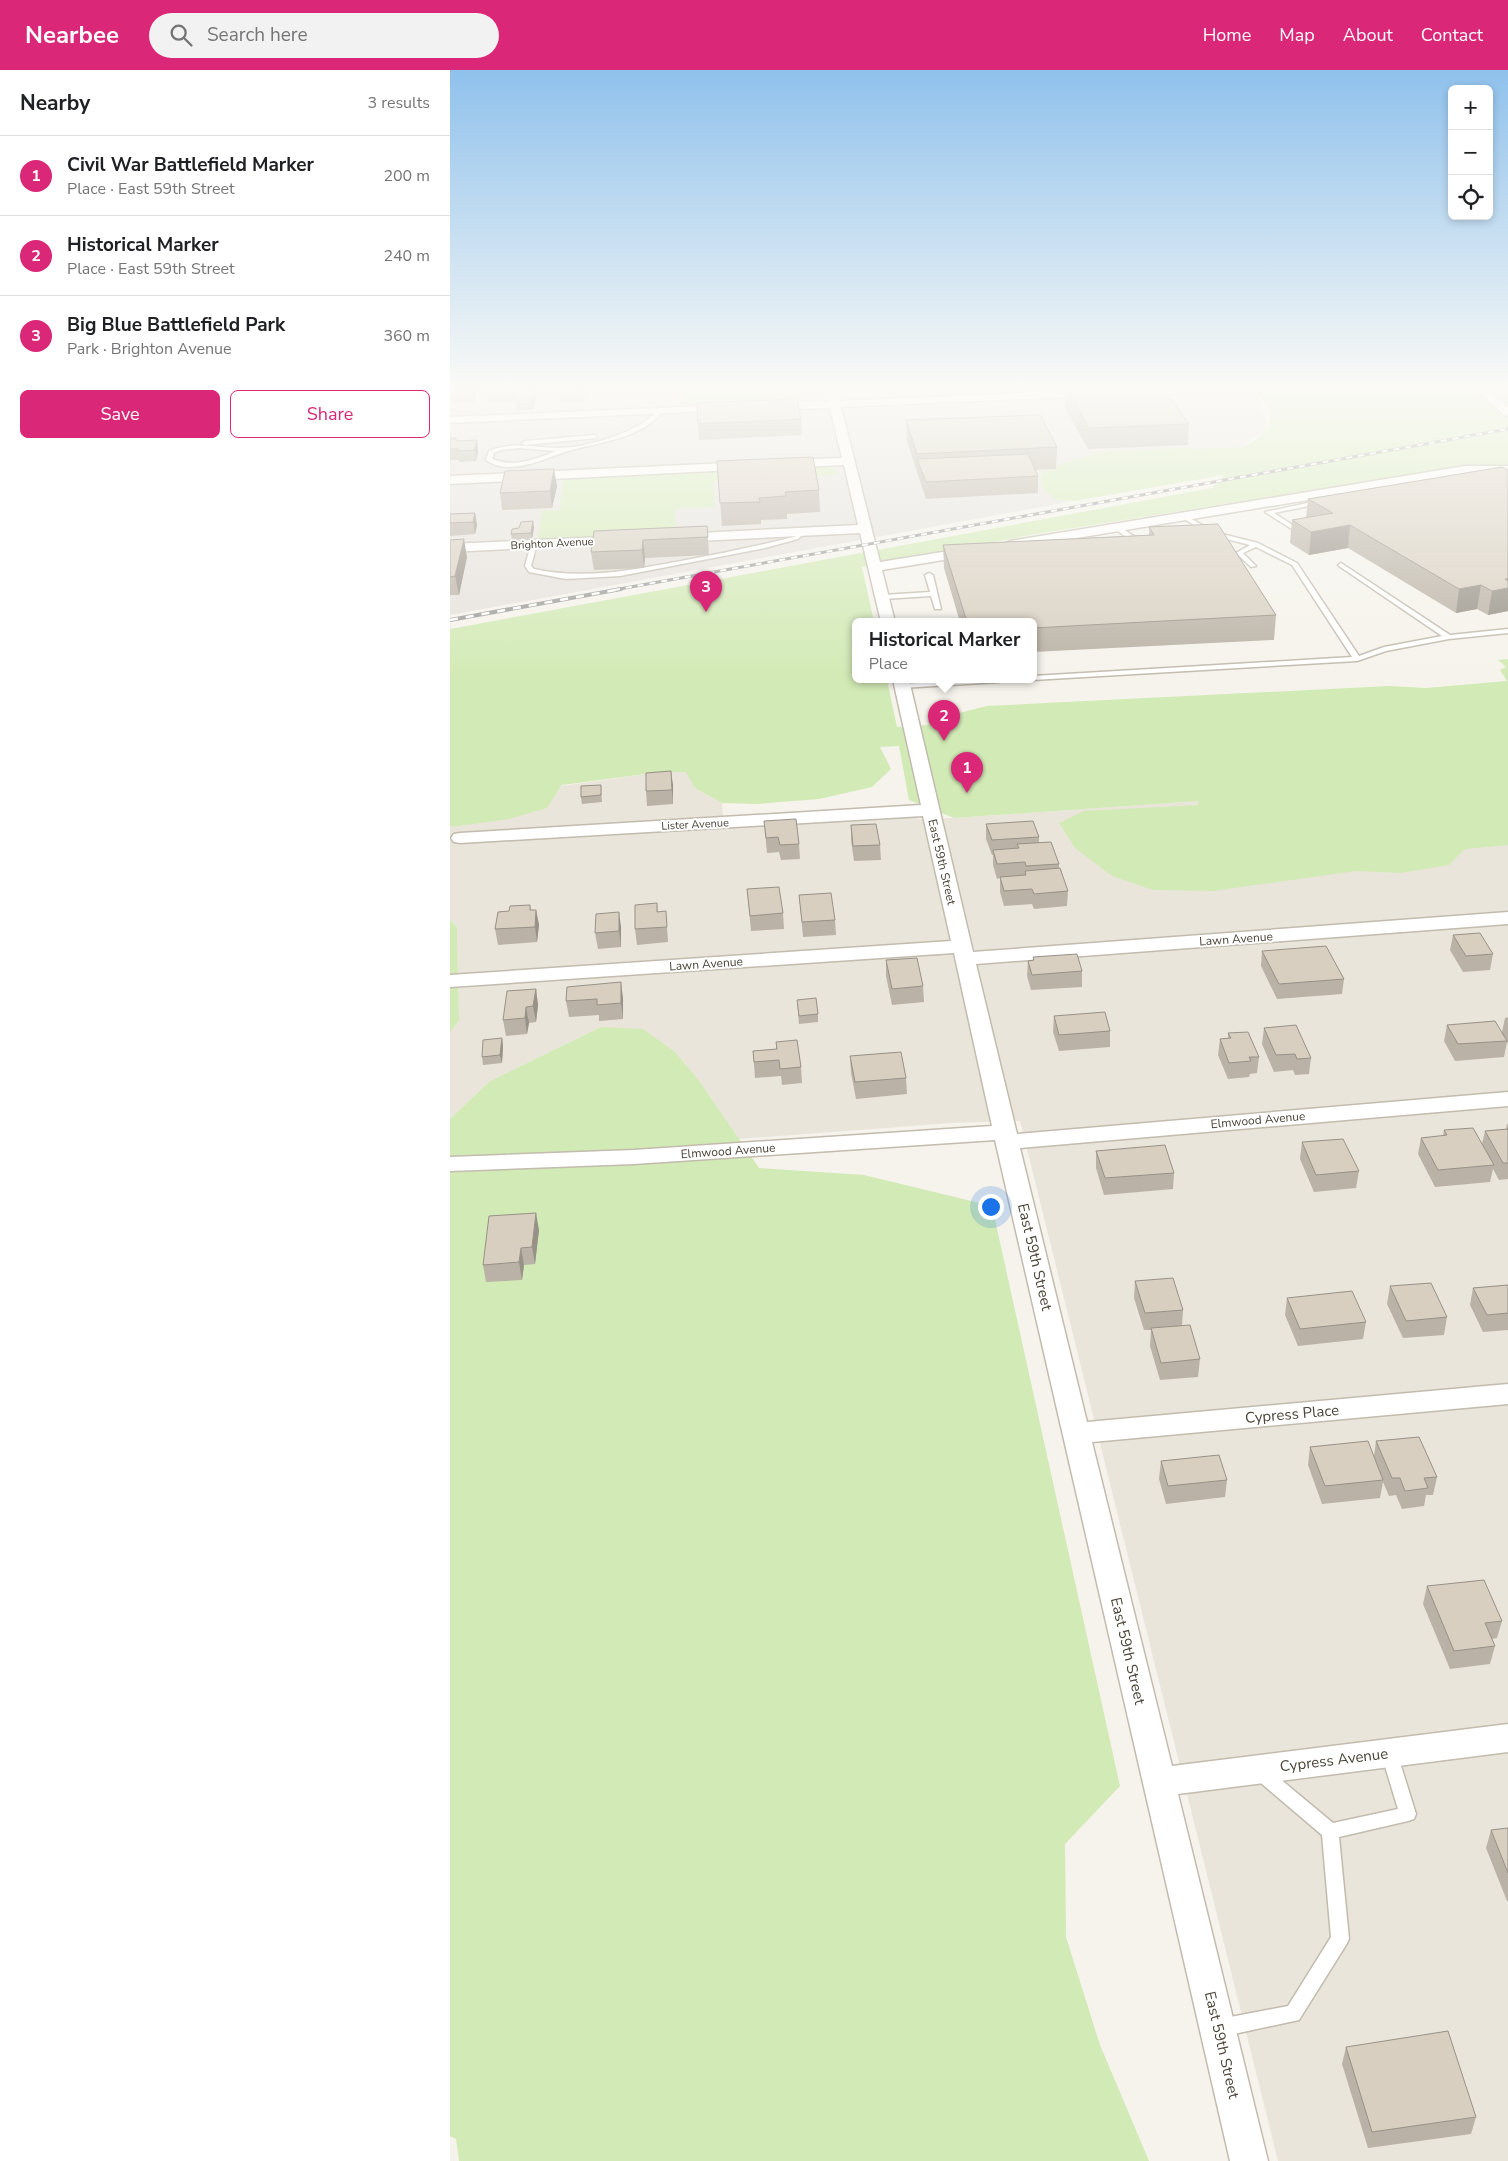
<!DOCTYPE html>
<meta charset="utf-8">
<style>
body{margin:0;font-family:"Nunito Sans",sans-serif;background:#f2f2f2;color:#202124}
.controls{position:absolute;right:15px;top:15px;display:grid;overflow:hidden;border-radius:8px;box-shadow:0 2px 8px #0003}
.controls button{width:45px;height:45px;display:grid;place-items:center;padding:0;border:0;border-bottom:1px solid #e0e0e0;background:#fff;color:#202124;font:25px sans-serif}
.you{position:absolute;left:540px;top:1136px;width:18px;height:18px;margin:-12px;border:4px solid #fff;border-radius:50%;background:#1a73e8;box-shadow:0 0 0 8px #1a73e833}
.badge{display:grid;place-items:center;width:32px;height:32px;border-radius:50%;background:#db2777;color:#fff;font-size:16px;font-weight:700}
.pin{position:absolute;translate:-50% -41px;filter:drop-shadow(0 1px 2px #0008)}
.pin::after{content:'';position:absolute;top:26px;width:18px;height:15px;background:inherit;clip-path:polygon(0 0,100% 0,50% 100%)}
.popup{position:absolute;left:402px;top:548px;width:185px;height:65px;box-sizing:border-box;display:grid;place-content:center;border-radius:8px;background:#fff;filter:drop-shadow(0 1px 4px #0005);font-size:16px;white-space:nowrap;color:#757577}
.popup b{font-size:19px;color:#202124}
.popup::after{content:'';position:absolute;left:50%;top:100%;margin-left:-10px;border:10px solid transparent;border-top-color:#fff}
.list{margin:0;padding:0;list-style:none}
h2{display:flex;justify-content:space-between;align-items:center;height:65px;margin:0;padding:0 20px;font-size:21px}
h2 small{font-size:16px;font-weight:400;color:#757577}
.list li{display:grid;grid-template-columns:32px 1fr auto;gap:15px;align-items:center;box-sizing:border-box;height:80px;padding:0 20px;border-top:1px solid #e0e0e0}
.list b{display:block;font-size:19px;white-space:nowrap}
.list p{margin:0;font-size:16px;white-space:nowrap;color:#757577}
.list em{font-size:16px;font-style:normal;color:#757577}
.actions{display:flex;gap:10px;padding:15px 20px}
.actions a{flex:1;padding:11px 0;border:1px solid #db2777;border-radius:8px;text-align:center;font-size:18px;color:#db2777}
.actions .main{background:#db2777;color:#fff}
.icon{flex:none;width:28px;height:28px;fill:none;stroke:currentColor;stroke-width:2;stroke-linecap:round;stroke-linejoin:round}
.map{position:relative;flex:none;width:1058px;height:2091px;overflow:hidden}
header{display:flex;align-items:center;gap:30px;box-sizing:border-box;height:70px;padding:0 25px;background:#db2777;color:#fff}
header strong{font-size:24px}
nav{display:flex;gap:28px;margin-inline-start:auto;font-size:18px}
.search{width:350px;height:45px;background:#f2f2f2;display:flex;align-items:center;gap:12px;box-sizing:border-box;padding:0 18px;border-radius:28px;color:#757577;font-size:19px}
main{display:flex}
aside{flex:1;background:#fff}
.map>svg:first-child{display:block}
</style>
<header>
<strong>Nearbee</strong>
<div class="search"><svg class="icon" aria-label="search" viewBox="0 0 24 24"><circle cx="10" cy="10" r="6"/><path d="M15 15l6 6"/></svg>Search here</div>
<nav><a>Home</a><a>Map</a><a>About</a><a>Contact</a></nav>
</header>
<main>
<aside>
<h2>Nearby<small>3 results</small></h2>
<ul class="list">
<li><span class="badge">1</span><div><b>Civil War Battlefield Marker</b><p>Place · East 59th Street</p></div><em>200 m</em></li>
<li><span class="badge">2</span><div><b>Historical Marker</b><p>Place · East 59th Street</p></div><em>240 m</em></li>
<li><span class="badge">3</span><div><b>Big Blue Battlefield Park</b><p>Park · Brighton Avenue</p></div><em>360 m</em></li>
</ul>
<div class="actions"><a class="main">Save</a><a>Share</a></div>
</aside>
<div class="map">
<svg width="1058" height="2091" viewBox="0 0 1058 2091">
<rect width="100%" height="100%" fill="#f6f3ec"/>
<!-- residential -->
<path fill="#eae5da" d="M210,702H237L245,718L272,733L274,758L460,746L469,749L504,748L1058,709V2091H828L570,1051L502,1053L289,1069L250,1012L151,957L40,1011L0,1049V963L9,950L7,857L0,850V757L96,738L112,716Z"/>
<!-- industrial -->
<path fill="#e6e2dd" d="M0,318H829L805,319L818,357L790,378H726L604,429L624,431L0,545Z"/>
<!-- green -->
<path fill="#d2eab5" d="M233,318H372L370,325C326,337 280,335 235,337Z
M518,318H618L620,322L521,326Z
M837,318H1058V398L1024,396L995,399L586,464L412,497L424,552H405V610H437L447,657L479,655L478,651L537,636L939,616L976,618L1057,611L1050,600L1056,597L1048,590L1058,589V775L1015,779L999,795L951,803L906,801L763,821L703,820L662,806L625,778L609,753L634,741L748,735L749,731L504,748L459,730L449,676L430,677L441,699L422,717L369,729L307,734L272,733L245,718L236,702H210L112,715L97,738L59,749L0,757V559L762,418L774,405L624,431L604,429L592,417L591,404L614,393L647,383L726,378H790L806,370L820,355L819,339L805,319Z
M364,395L386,399L388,405L263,411L265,437L225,439L226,464L88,470L92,441L110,440L114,406Z
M0,850L7,857L9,950L0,963Z
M151,957L193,959L225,982L250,1012L309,1098L414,1105L542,1136L670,1716L615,1774L616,1867L650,1975L699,2091H9L6,2069L0,2066V1049L40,1011Z"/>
<!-- parking -->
<path fill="#e5e3e0" d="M803,327L813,342V351L808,360L801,368L780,377L743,379L710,331Z
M352,365L353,369L371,368L374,383L299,386V393L250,395L249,370Z"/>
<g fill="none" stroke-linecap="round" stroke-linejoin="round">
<defs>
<path id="service" d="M208,340L213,341C192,369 149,372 118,381C93,389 60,407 36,390L39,381C62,371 84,378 108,378C136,378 190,362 208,340ZM69,378L106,381C86,389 64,398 42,389L44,383L51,380Z
M144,365L146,366V368L75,375L72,373L75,371Z
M872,430L875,432L874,433L824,443L855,463V465L853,466L815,442Z
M731,445H735L764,462L808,473L847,493L909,586L934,577L992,566L889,496L888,495L891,493L1000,565L1058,559V563L999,569L936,581L907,591L583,610H581H583V606L902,587L842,495L806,477L793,483L806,496L801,497L786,483L800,475L760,465L731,447Z
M665,457C673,456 677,463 684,466C689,468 692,466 696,468C684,475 675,466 665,459Z
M352,460L355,462L348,469L315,478L170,506L116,509L79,502L75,496L81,474L84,472L87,474L81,496L84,499C133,510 182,500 231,491C269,484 307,476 344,467Z
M479,503L483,505L491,539H485L481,526L433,529L429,527L433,525L480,522L475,505Z
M515,610H553L549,612L452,618L448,616L452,614Z
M939,1676L945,1678L947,1683L966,1744L964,1749L958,1751L889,1767L899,1869L896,1875L849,1950L770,1967L763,1964L761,1958L763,1952L770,1949L838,1936L881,1867L872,1765L805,1708L803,1703L805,1698L811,1696L817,1698L883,1753L948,1739L931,1683L933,1678Z"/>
<path id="minor" d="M376,318H386L390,331L646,320L652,323L646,326L391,337L430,492L524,477L531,481L524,485L432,500L445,552H431L410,463L228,472L221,468L228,464L408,455L394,395L333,398L327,394L333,390L392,388L380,338L318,340L312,337L318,334L379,331Z
M705,318H790L784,321L685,325L679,322L685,319Z
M1024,318H1035L1058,337V346L1054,345Z
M279,335L283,336L285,338L283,340L0,353V347Z
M299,392L303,393L305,396L303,399L0,414V406Z
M1015,396H1058V404H1015L560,479L553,475L560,471Z
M174,466L181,470L179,473L0,482V474Z
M443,610H459L523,882L1058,842V854L526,894L567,1064L1058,1022V1036L570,1078L637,1352L1058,1314V1334L642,1372L722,1696L1058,1654V1682L728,1724L818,2091H780L545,1070L184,1094L0,1101V1087L184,1080L542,1056L504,883L0,917V905L501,871L473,746L10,773L4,772L1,768L4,764L10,763L471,735Z"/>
</defs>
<!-- service casing -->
<use href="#service" stroke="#c2bbae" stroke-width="3"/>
<!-- minor casing -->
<use href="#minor" stroke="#c2bbae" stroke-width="3"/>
<!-- service -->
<use href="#service" fill="#fff" fill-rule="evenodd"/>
<!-- minor -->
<use href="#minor" fill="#fff" fill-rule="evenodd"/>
<defs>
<path id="rail-far1" d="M164,520L1058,359"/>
<path id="rail" d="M0,550L171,519"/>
</defs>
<!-- rail-far1 casing -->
<use href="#rail-far1" stroke="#9a9a9a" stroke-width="3"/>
<!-- rail casing -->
<use href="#rail" stroke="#9a9a9a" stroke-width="4"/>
<!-- rail-far1 -->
<use href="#rail-far1" stroke="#fff" stroke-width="2" stroke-dasharray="6" stroke-linecap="butt"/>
<!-- rail -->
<use href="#rail" stroke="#fff" stroke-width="2.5" stroke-dasharray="8" stroke-linecap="butt"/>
</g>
<!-- wall -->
<path fill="#bab2a6" d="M0,318H28L24,332L0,333Z
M38,318L87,323L83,340L67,341L66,332L39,333L37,323Z
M110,318H135L134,332H111L110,322Z
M412,318H461L413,320Z
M615,318L739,354L738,375L638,379L615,338Z
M351,349L352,365L249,370L248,354Z
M456,350L607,377L606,399L585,400L588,406V423L476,429L468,405L457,371Z
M0,368L7,371L28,381L26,391L9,392V390H0Z
M267,391L369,420L370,442L337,444V449L311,450V454L272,456Z
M1052,397L1058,541L1038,545L1027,539L1006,543L898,478L859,485L840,473L842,450L856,448L858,429Z
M107,416L102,438L52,440L50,423Z
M25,443L27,455L25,464L0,466V444Z
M257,456L259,485L195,488L194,498L144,500L141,482L144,461Z
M84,457L82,469L62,470L61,464Z
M699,457L826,545L824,570L583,582V552H510L494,498L493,475L699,465Z
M0,470L17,487L9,525H0Z
M151,715L152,732L132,734L131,727Z
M223,715V734L197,736L196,721Z
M314,751L349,774L350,789L331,790L329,782L317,783Z
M536,754L589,767V773L609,794V798L618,821L617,836L584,839L582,834L554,836L550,822V808L547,809L543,795V785H542L536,769Z
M401,755L430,775L431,790L404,791L401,770Z
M297,819L333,843L334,859L301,861Z
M349,825L385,850L386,865L353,867Z
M207,833L208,842L217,857L218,872L187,875L185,859Z
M80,835L81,840H86L89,855L87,872L48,875L45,859L59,841Z
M171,857V877L148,879L145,863Z
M1003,865L1043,884L1040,900L1013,902L1000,880Z
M812,881L894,909L892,924L827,929L811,896Z
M583,887L632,901V917L581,920L577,906L578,891L583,890Z
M436,890L473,916L474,932L442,935L436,906Z
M117,917L173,928V949L149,951V945L119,947L116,931Z
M86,919L88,935L86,952L79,953L77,964L56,966L53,950Z
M347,930L368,944V952L349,954Z
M604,946L660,961V977L609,981L603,962Z
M1058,947V974L1057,972L1054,987L1005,991L994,971L997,955L1052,962L1055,948Z
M814,958L861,988L859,1004L845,1005L843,1000L824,1002L812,974Z
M778,963L809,987L807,1003L800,1004L799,1007L778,1009L768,985L770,969L778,968Z
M52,968L53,976L52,993L33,995L32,987Z
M326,972L351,997L352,1013L332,1015L331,1006L305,1008L303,981L326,979Z
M400,986L456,1008L457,1024L406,1029L401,1003Z
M1057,1054H1058V1109L1049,1110L1043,1099L1040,1112L985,1117L968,1084L971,1068L993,1066L994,1060L1032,1074L1035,1061L1056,1059Z
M852,1072L909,1101L906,1118L864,1122L850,1089Z
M646,1081L724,1103L723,1119L654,1125L646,1098Z
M89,1160L85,1194L74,1195L72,1210L36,1212L33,1195Z
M685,1211L733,1240L732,1256L750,1289L748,1307L710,1310L700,1276L701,1260H694L684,1228Z
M1058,1215V1260L1033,1262L1020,1235L1023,1218Z
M940,1216L997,1247L994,1265L953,1268L937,1234Z
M837,1228L916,1252L913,1269L848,1276L835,1245Z
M926,1371L987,1407L983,1425H976L974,1436L952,1439L946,1425L939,1426L933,1412L930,1428L872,1434L858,1395L860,1377L924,1386Z
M711,1391L777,1410L775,1427L716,1434L709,1409Z
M977,1516L1052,1551L1047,1568L1042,1569L1045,1576L1040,1594L1000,1599L973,1534Z
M1058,1758V1831H1057L1036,1778L1041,1760Z
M896,1977L1026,2047L1021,2064L918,2078L892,1994Z"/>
<!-- shaded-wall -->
<path fill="#979187" d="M22,318H28L24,332Z
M84,318H86L87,323L83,340L82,330Z
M133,318H135V319L134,332Z
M27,370L28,381L26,391L25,380Z
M104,399L107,416L102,438L100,421Z
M25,443L27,455L25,464L23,452Z
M83,451L84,457L82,469L81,463Z
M900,455L898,478L859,485L861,462Z
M14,469L17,487L9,525L5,506Z
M193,470L195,488L194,498L192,480Z
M1055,509H1058V541L1038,545L1042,521Z
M1031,515L1027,539L1006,543L1009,519Z
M221,701L223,715V734L222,720Z
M86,840L89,855L87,872L85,857Z
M169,842L171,857V877L169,861Z
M171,912L173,928V949L171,933Z
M86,919L88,935L86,952L83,936Z
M76,937L79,953L77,964L75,948Z
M52,968L53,976L52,993L50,985Z
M86,1143L89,1160L85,1194L82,1177Z
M71,1178L74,1195L72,1210L69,1192Z"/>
<!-- building -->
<path fill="#d8cfc1" stroke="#979187" d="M38,318H84L82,330H66L68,322L37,323Z
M110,318H133V321L110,322Z
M616,318H713L739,354L639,358Z
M347,329L351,349L248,354L247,333Z
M590,345L607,377L467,384L456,350Z
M0,368H6V371L27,370L25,380L7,381L8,379H0Z
M578,384L588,406L476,412L467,389Z
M363,387L369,420L335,422L336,426L309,428L310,432L270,433L267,391Z
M1052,397L1058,400V509H1055L1058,511V518L1042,521L1031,515L1009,519L900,455L861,462L842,450L883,443L858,429Z
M104,399L100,421L50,423L55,401Z
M25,443L23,452L0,453V444Z
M83,451L81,463L61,464L62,459L69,458L71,452Z
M768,454L826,545L583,558V552H517L493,475L704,465L699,457Z
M257,456L258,467L193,470L192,480L141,482L144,461Z
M14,469L5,506L0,507V470Z
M221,701L222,720L196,721V703Z
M151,715V725L131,727V716Z
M346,749L349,774L330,775L328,767L316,768L314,751Z
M583,751L589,767L542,770L536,754Z
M426,754L430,775L403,776L401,755Z
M601,772L609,794L576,796L575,792L547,794L543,780L569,778L567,774Z
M610,798L618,821L584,824L582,819L554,821L550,807L576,805L575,801Z
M329,817L333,843L300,846L297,819Z
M381,823L385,850L352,852L349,825Z
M207,833V842L216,841L217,857L185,859V835Z
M80,835V840H86L85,857L45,859L48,842L59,841L60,836Z
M169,842V861L145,863L146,844Z
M1030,863L1043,884L1016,886L1003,865Z
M876,876L894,909L829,914L812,881Z
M627,884L632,901L582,905L578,891L584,890L583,887Z
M467,888L473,916L442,919L436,890Z
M171,912V933L147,935V929L116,931L117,917Z
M86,919L83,936L76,937L75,948L53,950L57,921Z
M366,928L368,944L349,946L347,930Z
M655,942L660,961L609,965L604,946Z
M1045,951L1057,971L1008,974L997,955Z
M846,955L861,988L847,989L845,984L826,985L814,958Z
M798,962L809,987H799L801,991L779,993L770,969L781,968L778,963Z
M52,968L50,985L32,987L33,970Z
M347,970L351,997L330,999L329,990L304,992L303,981L327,979L326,972Z
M451,982L456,1008L405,1012L400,986Z
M1023,1058L1044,1095L988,1100L971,1068L997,1065L994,1060Z
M1058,1059V1093H1053L1035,1061Z
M893,1069L909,1101L866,1105L852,1072Z
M715,1075L724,1103L655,1108L646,1081Z
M86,1143L82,1177L71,1178L69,1192L33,1195L39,1146Z
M723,1208L733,1240L695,1243L685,1211Z
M981,1213L997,1247L956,1251L940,1216Z
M1058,1215V1243L1037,1245L1023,1218Z
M902,1221L916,1252L850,1259L837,1228Z
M740,1255L750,1289L711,1293L701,1258Z
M969,1367L987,1407L974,1408L978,1418L955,1421L950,1408H942L926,1371Z
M918,1371L933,1410L875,1416L860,1377Z
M769,1385L777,1410L718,1416L711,1391Z
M1034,1510L1052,1551L1035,1553L1045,1576L1004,1581L977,1516Z
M1058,1758V1803L1041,1760Z
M998,1961L1026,2047L922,2062L896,1977Z"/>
<!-- sky -->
<linearGradient id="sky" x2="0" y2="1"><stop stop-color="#8fc1ec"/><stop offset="0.52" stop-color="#fbfaf6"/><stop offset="1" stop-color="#fbfaf6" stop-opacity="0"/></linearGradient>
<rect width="1058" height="611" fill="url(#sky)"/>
<g text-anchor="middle" stroke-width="4" stroke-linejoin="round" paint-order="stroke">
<!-- far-street labels -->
<g font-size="11" fill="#4b4439" stroke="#fff">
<text transform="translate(102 473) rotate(-3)" y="4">Brighton Avenue</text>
<text transform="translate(245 754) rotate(-3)" y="4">Lister Avenue</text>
</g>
<!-- street labels -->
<g font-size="12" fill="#4b4439" stroke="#fff">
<text transform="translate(492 792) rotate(77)" y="4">East 59th Street</text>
<text transform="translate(786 869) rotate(-4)" y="4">Lawn Avenue</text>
<text transform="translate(256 894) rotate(-4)" y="4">Lawn Avenue</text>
<text transform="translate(808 1050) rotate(-5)" y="4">Elmwood Avenue</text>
<text transform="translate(278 1081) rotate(-4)" y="4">Elmwood Avenue</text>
</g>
<!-- near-street labels -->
<g font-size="15" fill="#4b4439" stroke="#fff">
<text transform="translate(585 1187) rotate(77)" y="5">East 59th Street</text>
<text transform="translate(842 1344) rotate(-5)" y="5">Cypress Place</text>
<text transform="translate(678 1581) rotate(77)" y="5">East 59th Street</text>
<text transform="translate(884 1690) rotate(-7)" y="5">Cypress Avenue</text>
<text transform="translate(772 1975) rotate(77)" y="5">East 59th Street</text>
</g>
</g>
</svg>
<div class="controls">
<button>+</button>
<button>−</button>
<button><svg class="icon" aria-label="locate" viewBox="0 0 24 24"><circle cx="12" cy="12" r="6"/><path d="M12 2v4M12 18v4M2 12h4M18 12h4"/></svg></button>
</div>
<div class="you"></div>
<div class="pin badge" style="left:517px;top:723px">1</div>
<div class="pin badge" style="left:494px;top:671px">2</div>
<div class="popup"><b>Historical Marker</b>Place</div>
<div class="pin badge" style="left:256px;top:542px">3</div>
</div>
</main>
